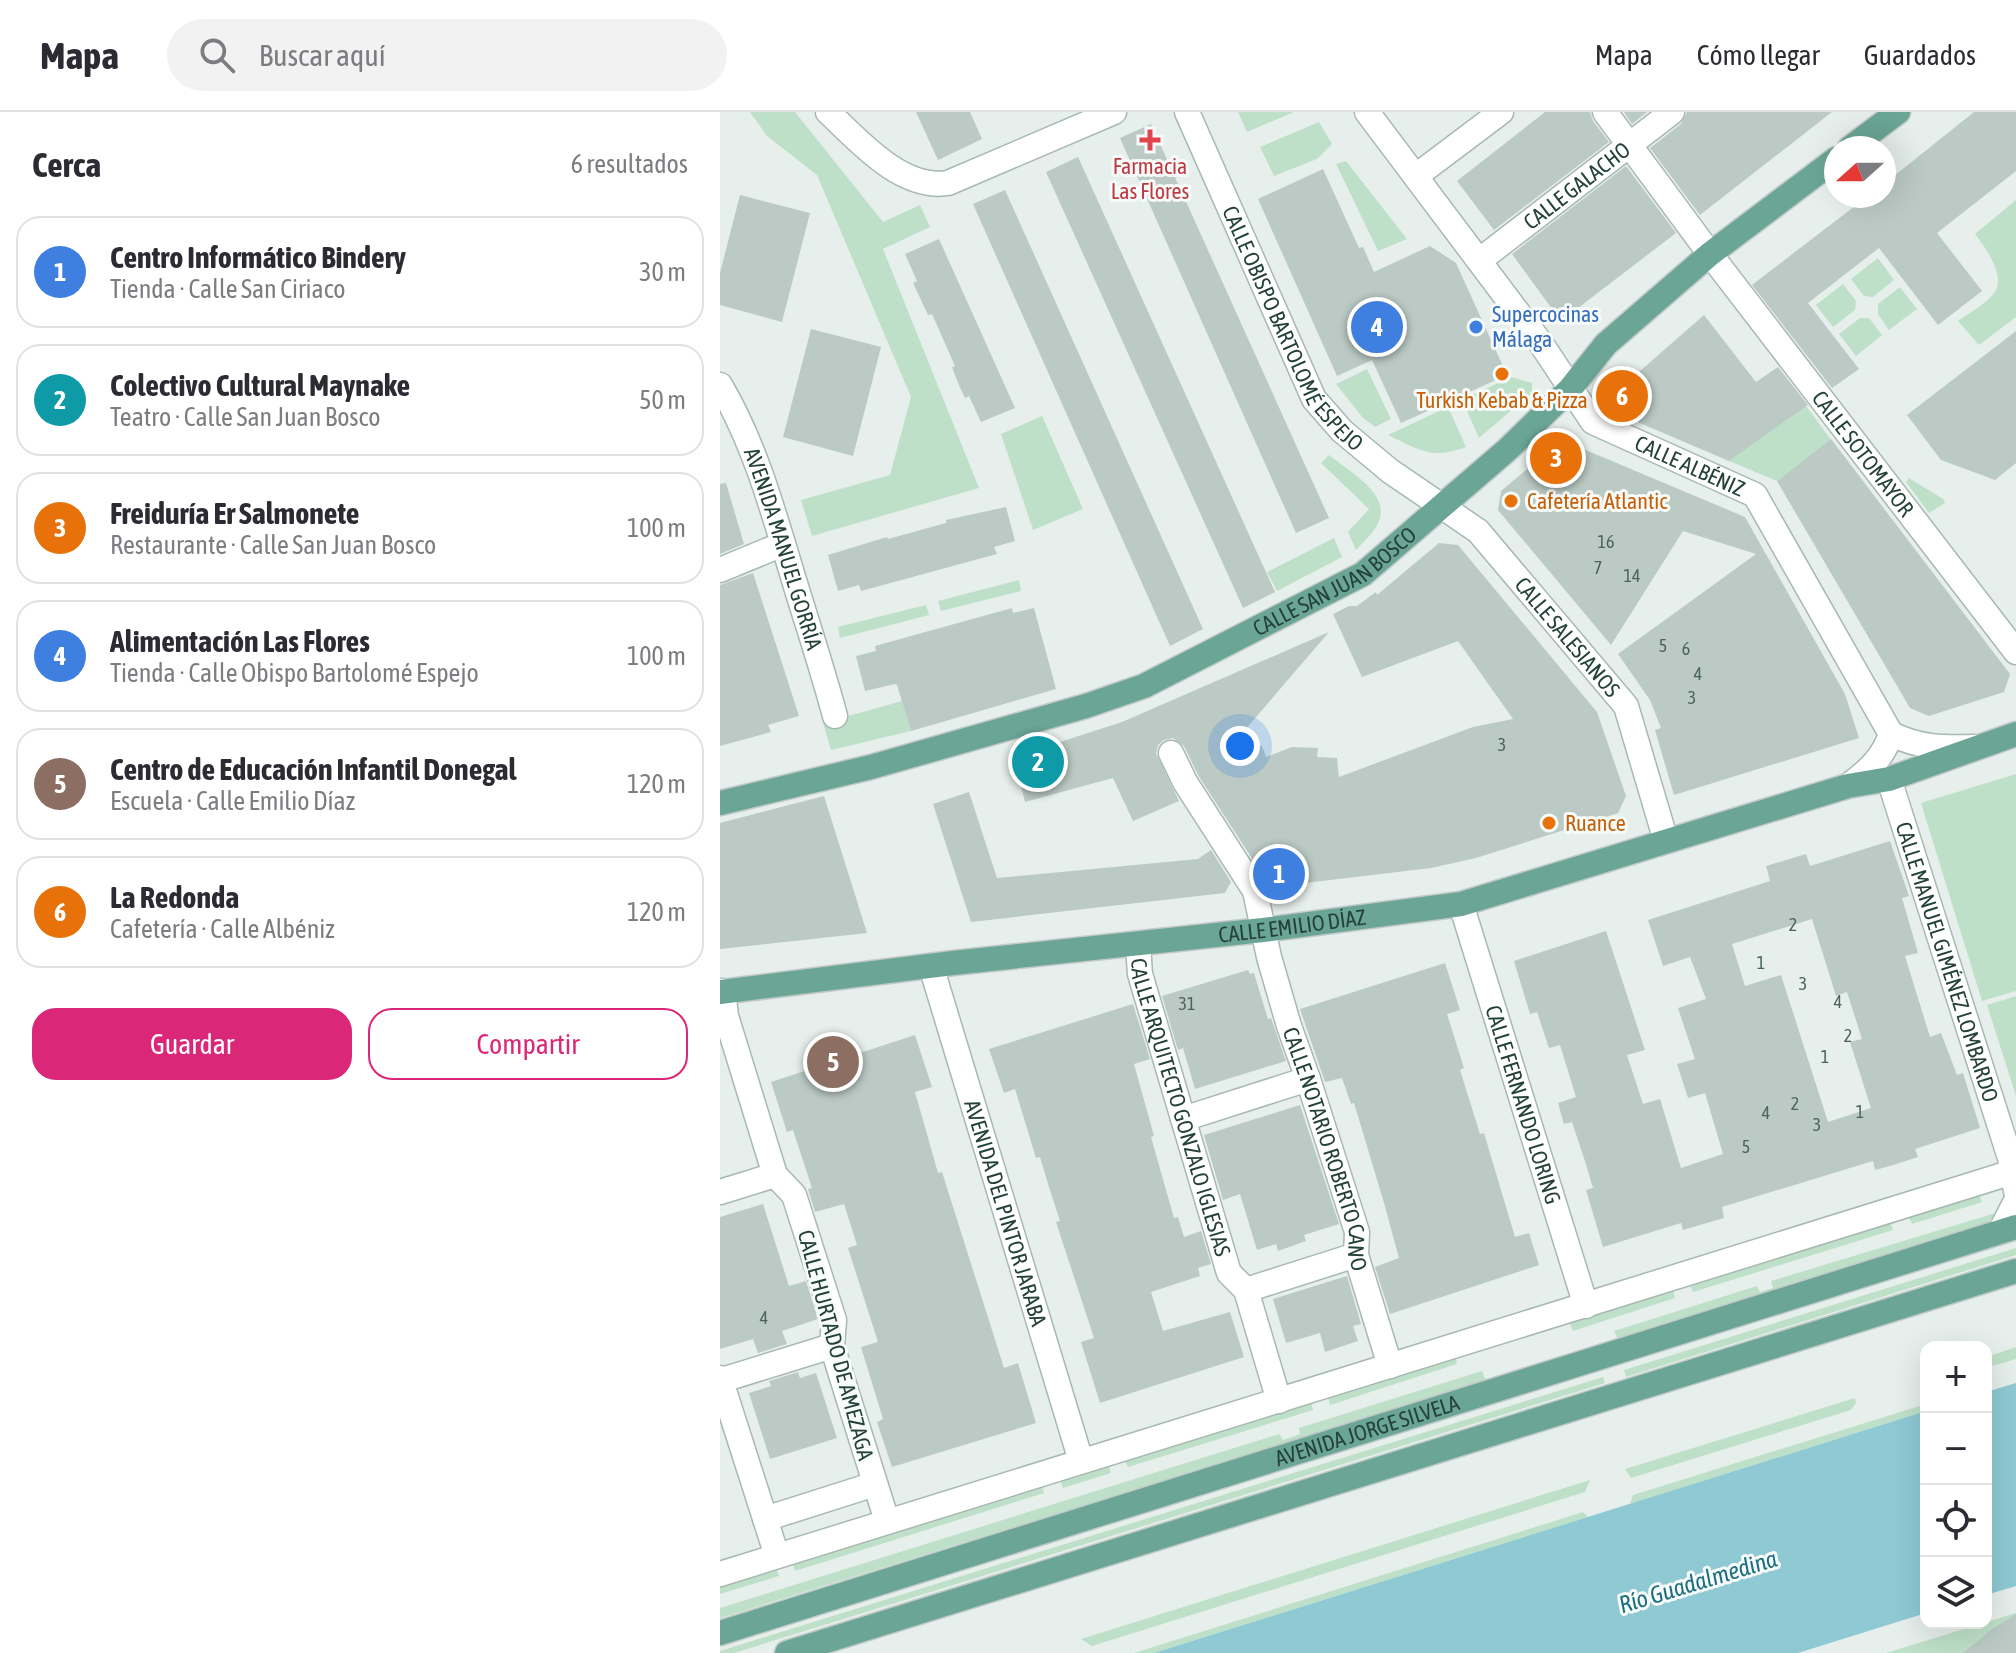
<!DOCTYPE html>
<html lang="es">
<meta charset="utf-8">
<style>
body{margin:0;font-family:"Asap Condensed",sans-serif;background:#f2f2f3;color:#2b2b33}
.controls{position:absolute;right:24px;bottom:24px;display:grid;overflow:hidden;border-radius:16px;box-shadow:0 8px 32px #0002}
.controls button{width:72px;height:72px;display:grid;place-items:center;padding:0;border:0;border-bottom:2px solid #e1e1e2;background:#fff;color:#2b2b33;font:40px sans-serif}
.compass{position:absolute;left:1104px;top:24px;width:72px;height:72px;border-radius:50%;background:#fff;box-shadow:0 8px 32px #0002;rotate:249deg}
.you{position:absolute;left:520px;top:634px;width:28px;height:28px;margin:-20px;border:6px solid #fff;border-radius:50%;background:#1a73e8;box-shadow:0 0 0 12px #1a73e833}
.badge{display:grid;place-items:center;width:52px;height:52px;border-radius:50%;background:#db2777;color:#fff;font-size:26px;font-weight:700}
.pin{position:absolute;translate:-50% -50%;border:4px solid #fff;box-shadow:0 2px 8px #0006}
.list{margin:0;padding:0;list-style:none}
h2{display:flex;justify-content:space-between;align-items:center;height:104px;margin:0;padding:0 32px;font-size:34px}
h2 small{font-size:26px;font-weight:400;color:#7c7c81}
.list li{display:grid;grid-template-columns:52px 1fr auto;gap:24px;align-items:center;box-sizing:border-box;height:112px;margin:0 16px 16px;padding:0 16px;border:2px solid #e1e1e2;border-radius:24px}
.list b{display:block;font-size:30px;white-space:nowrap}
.list p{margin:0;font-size:26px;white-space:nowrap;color:#7c7c81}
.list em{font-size:26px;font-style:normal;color:#7c7c81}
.actions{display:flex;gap:16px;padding:24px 32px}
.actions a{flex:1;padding:18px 0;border:2px solid #db2777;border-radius:24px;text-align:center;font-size:28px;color:#db2777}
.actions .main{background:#db2777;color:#fff}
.icon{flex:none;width:44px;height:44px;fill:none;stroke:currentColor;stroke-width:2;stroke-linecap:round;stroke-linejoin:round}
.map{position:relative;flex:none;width:1296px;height:1541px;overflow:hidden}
header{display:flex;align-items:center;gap:48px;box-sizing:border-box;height:112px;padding:0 40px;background:#fff;border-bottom:2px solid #e1e1e2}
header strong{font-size:38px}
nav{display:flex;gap:44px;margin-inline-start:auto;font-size:28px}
.search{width:560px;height:72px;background:#f2f2f3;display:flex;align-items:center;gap:20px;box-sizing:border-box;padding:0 28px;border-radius:44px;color:#7c7c81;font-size:30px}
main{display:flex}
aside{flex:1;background:#fff}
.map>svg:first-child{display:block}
</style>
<header>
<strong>Mapa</strong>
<div class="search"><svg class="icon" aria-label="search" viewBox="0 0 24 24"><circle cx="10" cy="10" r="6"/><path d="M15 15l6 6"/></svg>Buscar aquí</div>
<nav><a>Mapa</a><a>Cómo llegar</a><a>Guardados</a></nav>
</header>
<main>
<aside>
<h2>Cerca<small>6 resultados</small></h2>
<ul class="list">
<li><span class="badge" style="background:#3f7fe0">1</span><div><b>Centro Informático Bindery</b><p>Tienda · Calle San Ciriaco</p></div><em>30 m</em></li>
<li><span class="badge" style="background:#0f9aa8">2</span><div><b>Colectivo Cultural Maynake</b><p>Teatro · Calle San Juan Bosco</p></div><em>50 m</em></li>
<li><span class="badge" style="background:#e8710a">3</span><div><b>Freiduría Er Salmonete</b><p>Restaurante · Calle San Juan Bosco</p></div><em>100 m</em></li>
<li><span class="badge" style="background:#3f7fe0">4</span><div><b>Alimentación Las Flores</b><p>Tienda · Calle Obispo Bartolomé Espejo</p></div><em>100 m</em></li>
<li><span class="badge" style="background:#8d6e63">5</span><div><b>Centro de Educación Infantil Donegal</b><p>Escuela · Calle Emilio Díaz</p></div><em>120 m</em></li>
<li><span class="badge" style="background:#e8710a">6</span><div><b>La Redonda</b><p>Cafetería · Calle Albéniz</p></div><em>120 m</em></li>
</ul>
<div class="actions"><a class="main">Guardar</a><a>Compartir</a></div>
</aside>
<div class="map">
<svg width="1296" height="1541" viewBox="0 0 1296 1541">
<rect width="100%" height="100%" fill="#e6efeb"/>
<!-- green -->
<path fill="#bfe0c8" d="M30,0H75L163,110L200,93L210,115L163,137L259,376L92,424L81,388L170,363L191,285L97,63L47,24Z
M518,0H574L527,20Z
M599,10L612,32L597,47L554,64L540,35Z
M626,49L687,127L658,139L616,52Z
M1296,88V205L1259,233L1238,209C1249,201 1266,192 1274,181C1287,165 1265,135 1255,122Z
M1158,146L1174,168L1153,185L1144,184L1131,167Z
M1123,172L1136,189L1135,198L1113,215L1096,193Z
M1180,175L1197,197L1169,218L1158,202V192Z
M1140,206H1149L1162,223L1136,244L1119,222Z
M647,257L671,307L655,315L643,306L616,272Z
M791,265L812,271V281L759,326L742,288Z
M1086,294L1112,329L1057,369L1009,349Z
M728,295L746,335C711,348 700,338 668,323Z
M322,304L363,397L313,418L281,322Z
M609,343C626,357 668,380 660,406C657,418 645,428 636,438L628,420L649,397L601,351Z
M1189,366L1223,387L1225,391L1209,401L1186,370Z
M614,426L622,445L557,479L547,460Z
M299,468L301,479L221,499L218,489Z
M206,493L209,503L120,526L118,515Z
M182,589L191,619L111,638L103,611Z
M1296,662V879L1262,889L1201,691Z
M1296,884V984L1267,893Z
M1259,1082L1262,1090L1192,1112L1189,1105L1171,1111L1173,1118L973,1180L970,1173L953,1179L955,1186L853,1219L849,1209Z
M1279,1100L1263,1115L898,1228L894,1219L1037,1174L1040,1180L1053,1176L1051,1169Z
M1296,1136V1143L906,1265L904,1258Z
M1296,1235V1247L1266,1256V1245Z
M735,1243L737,1252L610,1293L608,1285Z
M762,1259L766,1269L0,1506V1496L559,1322L563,1328L580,1322L579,1316Z
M883,1265L885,1271L14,1541H0V1539Z
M1135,1286L1136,1291L1131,1298L911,1366L905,1357Z
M591,1290L593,1298L408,1355L405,1349L389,1355L391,1361L343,1376L340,1367Z
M1206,1292V1299L910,1392L913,1383Z
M870,1368L865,1380L372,1534L361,1527Z
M322,1373L324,1381L75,1459L73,1453L57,1458L59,1464L0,1482V1474Z
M863,1400L868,1405L434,1541H414Z
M1296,1501V1541H1166Z"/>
<!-- water -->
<path fill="#8ec9d4" d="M1296,1271V1474L1266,1483V1280Z
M1206,1299V1501L1078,1541H434Z"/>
<!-- building -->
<path fill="#bbcac4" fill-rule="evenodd" d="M196,0H250L262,27L218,48Z
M825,0H870L873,9L889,30L774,118L737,69Z
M904,0H927L912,12Z
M967,0H1112L980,103L930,36L961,12Z
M1254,0H1296V59L1217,121L1262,179L1218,213L1159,136L1088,191L1139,257L1112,276L1032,173L1148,84H1164V72Z
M431,12L609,406L576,421L400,26Z
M358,45L555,480L523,496L326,60Z
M906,54L956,121L841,209L792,142Z
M603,57L639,136L643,135L654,160L710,134L736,151L787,263L681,311L652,248L617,264L538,87Z
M285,78L483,517L450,534L253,92Z
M20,83L90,101L62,210L0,193V161Z
M219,127L295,296L261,310L249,284L245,286L238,271L232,255L235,254L212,202L208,203L193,171L197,169L185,142Z
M984,203L1036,270L1058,255L1088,293L1009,349L901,303L893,295L892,287L896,280Z
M91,217L161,235L133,344L63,325Z
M1296,219V351L1275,368L1221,348L1187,303Z
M1111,327L1290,562L1284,580L1209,604L1190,596L1057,369Z
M842,328L1025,405L1125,582L1139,626L954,683L935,618L941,616L930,588L898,542L1036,442L963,419L891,533L778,398L781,379Z
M6,371L24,432L0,442V372Z
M286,395L295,429L274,435L277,442L141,479L139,473L118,479L108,443L167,425L168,427L226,411V408Z
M719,431L738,433L877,600L906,684L898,701L756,746L711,756L560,774L546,768L478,663L464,634L453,626L444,628L438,633L436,641L459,689L413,709L393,666L305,690L294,645L402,610L609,520L513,632L542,634L546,645L572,635L598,636L597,645L617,646L619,665L753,615L793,607L738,529L642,565L613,502L629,494H637L656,480L657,483Z
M33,461L79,604L48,613L51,620L0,634V473Z
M292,496L293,501L314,496L336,577L191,619L177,573L175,572L145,579L136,544L156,539L155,534Z
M249,680L277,766L478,747L491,738L511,770L505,781L251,810L213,692Z
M104,684L147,821L0,837V711Z
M1170,729L1189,784L1182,786L1198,841L1185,844L1210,925L1221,921L1237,963L1243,961L1260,1016L1195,1037L1198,1045L1170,1054L1155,1058L1153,1049L1002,1095L1004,1106L963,1118L961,1111L883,1135L866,1078L873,1076L865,1049L852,1010L844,1012L838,991L856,985L840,933L829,936L817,900L810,902L794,849L886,819L925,938L907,943L923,992L940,987L961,1056L1003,1042L985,981L968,986L957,952L975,947L958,896L986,887L970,845L943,854L928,808L1050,769L1046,754L1086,742L1090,754ZM1092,807L1116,884L1127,880L1142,927L1130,930L1151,996L1108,1010L1061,863L1025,874L1012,832Z
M725,851L740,898L727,902L744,956L740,958L760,1022L764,1021L795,1125L809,1121L819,1153L670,1202L655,1155L679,1146L664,1091L634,991L631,992L622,966L605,970L580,897Z
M528,858L530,862L534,861L548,907L551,906L566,949L475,977L463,936L458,938L442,884Z
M413,892L430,947L414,952L434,1024L431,1025L454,1106L458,1105L464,1125L481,1119L491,1152L478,1156L480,1164L431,1180L443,1219L510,1200L524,1245L380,1291L361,1230L374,1226L336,1110L340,1109L329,1075L320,1045L316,1046L295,977L284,981L269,937Z
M195,923L212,975L195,980L218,1061L222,1060L284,1256L298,1251L316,1311L172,1355L157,1310L163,1307L141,1235L158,1230L128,1136L137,1133L124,1092L95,1100L88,1077L92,1076L73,1018L67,1020L51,970Z
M580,993L619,1112L584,1123L586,1129L558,1139L556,1132L537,1138L520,1082L503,1088L484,1023Z
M43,1092L69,1174L86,1169L98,1207L62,1219L67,1232L38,1241L33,1227L0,1237V1105Z
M627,1164L641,1212L633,1214L638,1229L605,1240L600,1221L566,1231L553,1187Z
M78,1260L80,1266L96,1261L117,1326L50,1347L29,1281L51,1274L49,1269Z
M1296,1502V1541H1243L1272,1517Z"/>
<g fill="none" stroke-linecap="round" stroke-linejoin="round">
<defs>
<g id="minor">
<path d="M108,0C139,29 181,78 228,71L394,0"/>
<path id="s1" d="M467,0L594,287L622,319L670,359L758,419L906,594L946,729"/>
<path id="s2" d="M647,0L820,230L873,310L1035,383L1171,622"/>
<path id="s3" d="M885,0L990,142L1296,540"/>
<path d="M696,64L781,0"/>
<path id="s4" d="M760,148L952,0"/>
<path id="s5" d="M0,273C35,332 54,402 74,468C88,514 103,559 115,604"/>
<path d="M0,458L63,432"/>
<path d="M1171,622C1201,636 1222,636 1254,635"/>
<path id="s6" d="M451,641L465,670L535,779L549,845L569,914L588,967L637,1120L636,1143L670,1254"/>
<path id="s7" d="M1169,667L1290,1046L1296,1079"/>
<path d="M1128,674C1148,659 1163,646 1171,622"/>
<path id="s8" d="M741,792L866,1194"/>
<path id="s9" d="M418,833L420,862L509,1161L526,1178L559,1289"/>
<path id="s10" d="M211,854L361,1349"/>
<path d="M3,879L6,904L55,1063L74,1083L114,1208L112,1234L167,1409"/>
<path d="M463,1007L588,967"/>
<path d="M0,1080L55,1063"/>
<path d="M1280,1120L1296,1089"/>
<path d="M526,1178L636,1143"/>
<path d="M0,1266L57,1444"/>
<path d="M2,1268L112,1234"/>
<path d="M45,1407L155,1372"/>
<path d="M0,1462L1296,1059"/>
</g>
<g id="major">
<path d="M1130,36L1178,0"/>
<path id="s11" d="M0,691L151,655L366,594L424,574L643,462L787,338L850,277L886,232L990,142L1116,47"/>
<path id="s12" d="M0,880L233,851L543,818L741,792L1128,674L1169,667L1296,622"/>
<path id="s13" d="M0,1521L1296,1115"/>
<path d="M67,1541L1296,1159"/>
</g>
</defs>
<!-- minor casing -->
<use href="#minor" stroke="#a8b8b2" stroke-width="27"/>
<!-- major casing -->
<use href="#major" stroke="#c2cac8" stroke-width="27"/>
<!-- minor -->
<use href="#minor" stroke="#fff" stroke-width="24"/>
<!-- major -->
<use href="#major" stroke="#6aa596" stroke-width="24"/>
</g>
<!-- markers -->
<path fill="#e0444e" stroke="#f7fbf9" stroke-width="3" d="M426 16h8v8h8v8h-8v8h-8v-8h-8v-8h8z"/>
<circle fill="#3f7fe0" stroke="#f7fbf9" stroke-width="3" cx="756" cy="215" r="8"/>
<g fill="#e8710a" stroke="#f7fbf9" stroke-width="3">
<circle cx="782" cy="262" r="8"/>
<circle cx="791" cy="389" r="8"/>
<circle cx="829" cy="711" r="8"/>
</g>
<g text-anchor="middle" stroke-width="6" stroke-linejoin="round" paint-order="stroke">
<!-- number labels -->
<g font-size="18" fill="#4a645c">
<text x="886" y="436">16</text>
<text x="878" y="462">7</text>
<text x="912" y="470">14</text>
<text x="943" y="540">5</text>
<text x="966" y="543">6</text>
<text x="978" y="568">4</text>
<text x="972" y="592">3</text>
<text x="782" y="639">3</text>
<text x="1073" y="819">2</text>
<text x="1041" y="857">1</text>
<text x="1083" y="878">3</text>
<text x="1118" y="896">4</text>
<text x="467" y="898">31</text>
<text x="1128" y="930">2</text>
<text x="1105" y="951">1</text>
<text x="1075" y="998">2</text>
<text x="1140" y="1006">1</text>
<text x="1046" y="1007">4</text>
<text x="1097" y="1019">3</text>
<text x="1026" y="1041">5</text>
<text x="44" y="1212">4</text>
</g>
<!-- health labels -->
<g font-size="22" fill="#be3a42" stroke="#f7fbf9">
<text x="430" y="62">Farmacia<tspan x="430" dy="25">Las Flores</tspan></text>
</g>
<!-- street labels -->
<g font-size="22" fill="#24423a" stroke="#f7fbf9">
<text dy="8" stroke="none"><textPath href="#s4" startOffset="122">CALLE GALACHO</textPath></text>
<text dy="8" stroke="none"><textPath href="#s1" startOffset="242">CALLE OBISPO BARTOLOMÉ ESPEJO</textPath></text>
<text dy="8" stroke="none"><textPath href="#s3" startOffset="428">CALLE SOTOMAYOR</textPath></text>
<text dy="8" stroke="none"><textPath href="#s2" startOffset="490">CALLE ALBÉNIZ</textPath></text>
<text dy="8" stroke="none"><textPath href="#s5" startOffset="176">AVENIDA MANUEL GORRÍA</textPath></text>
<text dy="8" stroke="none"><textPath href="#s11" startOffset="658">CALLE SAN JUAN BOSCO</textPath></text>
<text dy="8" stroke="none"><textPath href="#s1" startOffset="664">CALLE SALESIANOS</textPath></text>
<text dy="8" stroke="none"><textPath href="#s12" startOffset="576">CALLE EMILIO DÍAZ</textPath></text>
<text dy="8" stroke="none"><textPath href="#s7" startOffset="192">CALLE MANUEL GIMÉNEZ LOMBARDO</textPath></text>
<text dy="8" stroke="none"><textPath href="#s8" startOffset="210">CALLE FERNANDO LORING</textPath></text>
<text dy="8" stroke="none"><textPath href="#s9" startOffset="168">CALLE ARQUITECTO GONZALO IGLESIAS</textPath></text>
<text dy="8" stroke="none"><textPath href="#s6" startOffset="430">CALLE NOTARIO ROBERTO CANO</textPath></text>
<text dy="8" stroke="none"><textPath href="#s10" startOffset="258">AVENIDA DEL PINTOR JARABA</textPath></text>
<text transform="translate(116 1233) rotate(75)" y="8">CALLE HURTADO DE AMEZAGA</text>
<text dy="8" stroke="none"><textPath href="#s13" startOffset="678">AVENIDA JORGE SILVELA</textPath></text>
</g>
<!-- shop labels -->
<g font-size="22" fill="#366cbe" stroke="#f7fbf9" text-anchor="start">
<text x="772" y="210">Supercocinas<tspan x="772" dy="25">Málaga</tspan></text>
</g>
<!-- food labels -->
<g font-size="22" fill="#c56008" stroke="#f7fbf9" text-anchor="start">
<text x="782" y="296" text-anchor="middle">Turkish Kebab &amp; Pizza</text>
<text x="807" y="397">Cafetería Atlantic</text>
<text x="845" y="719">Ruance</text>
</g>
<!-- water labels -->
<g font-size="24" font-style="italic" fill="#1c6f80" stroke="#f7fbf9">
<text transform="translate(978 1470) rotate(-17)" y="8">Río Guadalmedina</text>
</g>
</g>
</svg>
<div class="controls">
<button>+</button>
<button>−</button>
<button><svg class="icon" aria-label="locate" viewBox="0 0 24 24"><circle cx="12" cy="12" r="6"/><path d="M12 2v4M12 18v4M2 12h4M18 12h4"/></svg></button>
<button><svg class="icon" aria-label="layers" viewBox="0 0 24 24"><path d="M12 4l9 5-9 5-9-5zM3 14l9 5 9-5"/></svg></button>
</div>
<svg class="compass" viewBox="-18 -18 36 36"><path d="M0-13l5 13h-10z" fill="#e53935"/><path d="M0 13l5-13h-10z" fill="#7c7c81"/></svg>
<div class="you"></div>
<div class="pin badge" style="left:559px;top:762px;background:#3f7fe0">1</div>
<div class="pin badge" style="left:318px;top:650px;background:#0f9aa8">2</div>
<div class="pin badge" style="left:836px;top:346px;background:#e8710a">3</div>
<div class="pin badge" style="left:657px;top:215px;background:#3f7fe0">4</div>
<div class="pin badge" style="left:113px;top:950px;background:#8d6e63">5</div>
<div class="pin badge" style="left:902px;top:284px;background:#e8710a">6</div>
</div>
</main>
